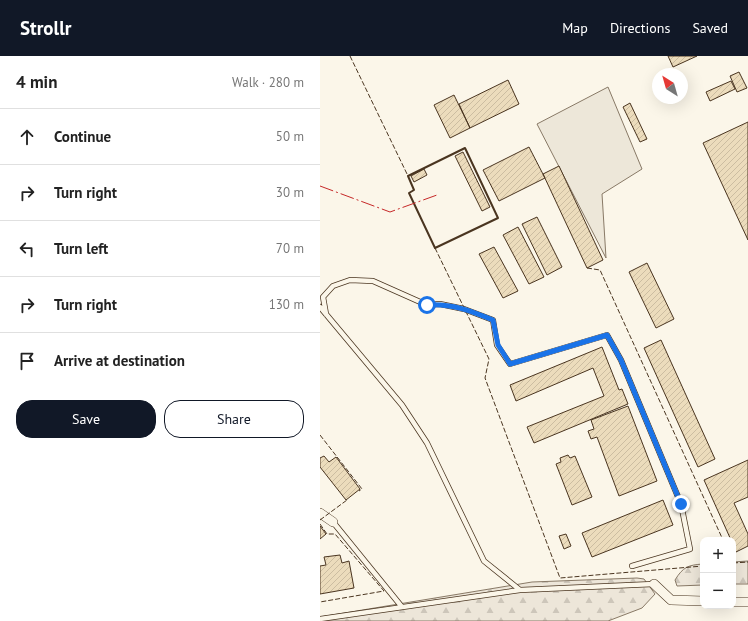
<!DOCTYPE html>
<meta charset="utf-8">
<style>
body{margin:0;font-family:"PT Sans",sans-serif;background:#f6f6f6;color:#222}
.controls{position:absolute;right:12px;bottom:12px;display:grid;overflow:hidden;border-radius:8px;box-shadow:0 4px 16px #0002}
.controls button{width:36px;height:36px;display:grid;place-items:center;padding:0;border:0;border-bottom:1px solid #e0e0e0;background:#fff;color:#222;font:20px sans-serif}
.compass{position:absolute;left:332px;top:12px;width:36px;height:36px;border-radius:50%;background:#fff;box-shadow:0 4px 16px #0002;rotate:323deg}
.stop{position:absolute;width:12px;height:12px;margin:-9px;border:3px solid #1a73e8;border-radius:50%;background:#fff}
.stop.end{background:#1a73e8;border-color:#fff;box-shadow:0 1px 4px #0008}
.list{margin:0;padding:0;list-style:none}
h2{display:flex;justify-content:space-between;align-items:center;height:52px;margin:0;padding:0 16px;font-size:17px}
h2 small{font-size:13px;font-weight:400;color:#767676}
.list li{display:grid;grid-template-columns:26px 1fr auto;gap:12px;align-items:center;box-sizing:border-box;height:56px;padding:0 16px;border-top:1px solid #e0e0e0}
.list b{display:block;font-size:15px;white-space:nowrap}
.list em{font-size:13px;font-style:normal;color:#767676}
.actions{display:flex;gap:8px;padding:12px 16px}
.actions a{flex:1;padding:9px 0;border:1px solid #111827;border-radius:16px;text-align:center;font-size:14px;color:#111827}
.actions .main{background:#111827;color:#fff}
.icon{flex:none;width:22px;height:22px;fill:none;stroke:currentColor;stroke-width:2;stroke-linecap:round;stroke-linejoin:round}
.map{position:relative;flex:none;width:428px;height:565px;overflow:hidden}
header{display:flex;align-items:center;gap:24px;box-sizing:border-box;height:56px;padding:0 20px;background:#111827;color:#fff}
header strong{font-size:19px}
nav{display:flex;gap:22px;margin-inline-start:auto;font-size:14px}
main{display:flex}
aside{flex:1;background:#fff}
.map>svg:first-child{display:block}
</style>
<header>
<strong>Strollr</strong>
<nav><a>Map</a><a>Directions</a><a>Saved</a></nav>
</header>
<main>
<aside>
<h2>4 min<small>Walk · 280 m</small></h2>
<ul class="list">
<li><svg class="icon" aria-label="ahead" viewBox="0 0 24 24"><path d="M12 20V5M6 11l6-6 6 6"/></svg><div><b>Continue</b></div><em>50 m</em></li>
<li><svg class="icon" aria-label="right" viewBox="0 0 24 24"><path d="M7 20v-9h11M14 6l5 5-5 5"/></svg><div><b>Turn right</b></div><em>30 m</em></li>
<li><svg class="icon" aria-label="left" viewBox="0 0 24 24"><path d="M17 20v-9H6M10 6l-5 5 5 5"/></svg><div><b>Turn left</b></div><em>70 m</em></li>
<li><svg class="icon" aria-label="right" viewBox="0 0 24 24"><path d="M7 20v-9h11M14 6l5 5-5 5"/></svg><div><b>Turn right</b></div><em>130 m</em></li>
<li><svg class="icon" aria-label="arrive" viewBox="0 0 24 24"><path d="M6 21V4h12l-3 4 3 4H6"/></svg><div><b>Arrive at destination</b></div></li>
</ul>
<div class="actions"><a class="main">Save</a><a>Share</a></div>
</aside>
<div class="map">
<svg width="428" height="565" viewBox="0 0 428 565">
<defs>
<pattern id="forest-firs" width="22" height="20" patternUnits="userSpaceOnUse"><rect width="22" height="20" fill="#ede6d9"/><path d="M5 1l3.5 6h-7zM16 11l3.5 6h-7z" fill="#cdc6ba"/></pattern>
<pattern id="building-hatch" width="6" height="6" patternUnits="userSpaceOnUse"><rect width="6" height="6" fill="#ecdcbc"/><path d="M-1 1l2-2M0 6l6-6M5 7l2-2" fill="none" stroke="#ccbda1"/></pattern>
</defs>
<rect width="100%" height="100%" fill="#fbf6e9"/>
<!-- forest -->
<path fill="url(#forest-firs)" stroke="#887966" d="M428,505V528H413V506Z
M383,508V529L357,530L355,524C363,511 368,509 383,508Z
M317,522L324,523L335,538L322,552L288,565H0V561L212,526Z"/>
<!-- parking -->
<path fill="#ede7d9" stroke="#887966" d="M288,31L322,113L282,138L286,202L217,68Z"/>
<!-- building -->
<path fill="url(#building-hatch)" stroke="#4a3520" d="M348,0H377L353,11Z
M419,16L427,32L417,36L410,20Z
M188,24L199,48L150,72L139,48Z
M411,25L415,33L390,45L386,36Z
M134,39L150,72L130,82L114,49Z
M310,47L327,83L320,86L303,51Z
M428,66V184L383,87Z
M209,91L225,122L179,145L163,114Z
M143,96L170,151L162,155L135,100Z
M239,110L283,204L267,212L223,118Z
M104,113L107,119L94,126L91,120Z
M217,161L242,211L227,219L202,168Z
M198,171L224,221L209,228L183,179Z
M174,191L198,235L183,242L159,198Z
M327,207L354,263L336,272L309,216Z
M341,284L395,403L378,411L324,292Z
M282,291L299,334L302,333L308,348L214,387L207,371L284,340L273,312L196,345L190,329Z
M308,350L337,425L299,440L277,381L271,383L268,375L274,373L271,364Z
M248,399L250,402L255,400L272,441L252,449L236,408L241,406L240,402Z
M4,400L9,406L16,401L40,433L26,444L0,411V402Z
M428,404V441L414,447L428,478V490L416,496L413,490V484H411L384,424Z
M343,444L353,469L272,501L262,477Z
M0,470L6,478L0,483Z
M246,478L251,490L244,493L239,480Z
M20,499L22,507L29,505L34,532L0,538V510L6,509L4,501Z"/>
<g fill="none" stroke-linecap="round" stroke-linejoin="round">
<defs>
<path id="lane" d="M0,251L82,349L107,387L164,505L200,534L334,528
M6,258L3,241L13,230L30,224L53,225L107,249L120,248L144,253L173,264L177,289L190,308L287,279L301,304L361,448L370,493L312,510
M13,466L82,551
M0,563L200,534"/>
<path id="street" d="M0,457L13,466
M334,528L351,544L383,545
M413,546H428"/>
</defs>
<!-- lane casing -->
<use href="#lane" stroke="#4a3520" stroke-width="6"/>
<!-- street casing -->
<use href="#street" stroke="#4a3520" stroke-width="10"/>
<!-- lane -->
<use href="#lane" stroke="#fbf6e9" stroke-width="4.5"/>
<!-- street -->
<use href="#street" stroke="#fbf6e9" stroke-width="9"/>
<!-- fence -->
<path stroke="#4a3520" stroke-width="1" stroke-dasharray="5 2" stroke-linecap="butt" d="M30,0L88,120
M115,192L169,303L165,322L240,522L383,510
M267,212L280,214L403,484
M0,379L42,433L39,435
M0,464L27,444
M0,468L7,478H15L64,535L0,546
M413,507L428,506"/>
<!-- wall -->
<path stroke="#4a3520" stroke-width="2" d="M145,92L178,162L115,192L89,137L94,134L88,120Z"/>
<!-- power -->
<path stroke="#c62828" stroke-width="1" stroke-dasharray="14 3 2 3" stroke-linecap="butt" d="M0,130L70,156L117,139"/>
</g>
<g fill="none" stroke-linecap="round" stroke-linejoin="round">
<!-- route -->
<path stroke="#1a73e8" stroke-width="5" d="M107,249C131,247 151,255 173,264L178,289L190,308L287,279L301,304L361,448"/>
</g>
</svg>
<div class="controls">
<button>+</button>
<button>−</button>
</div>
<svg class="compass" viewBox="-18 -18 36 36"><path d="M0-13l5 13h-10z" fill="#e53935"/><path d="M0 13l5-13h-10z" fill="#767676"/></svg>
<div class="stop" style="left:107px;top:249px"></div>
<div class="stop end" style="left:361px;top:448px"></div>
</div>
</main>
